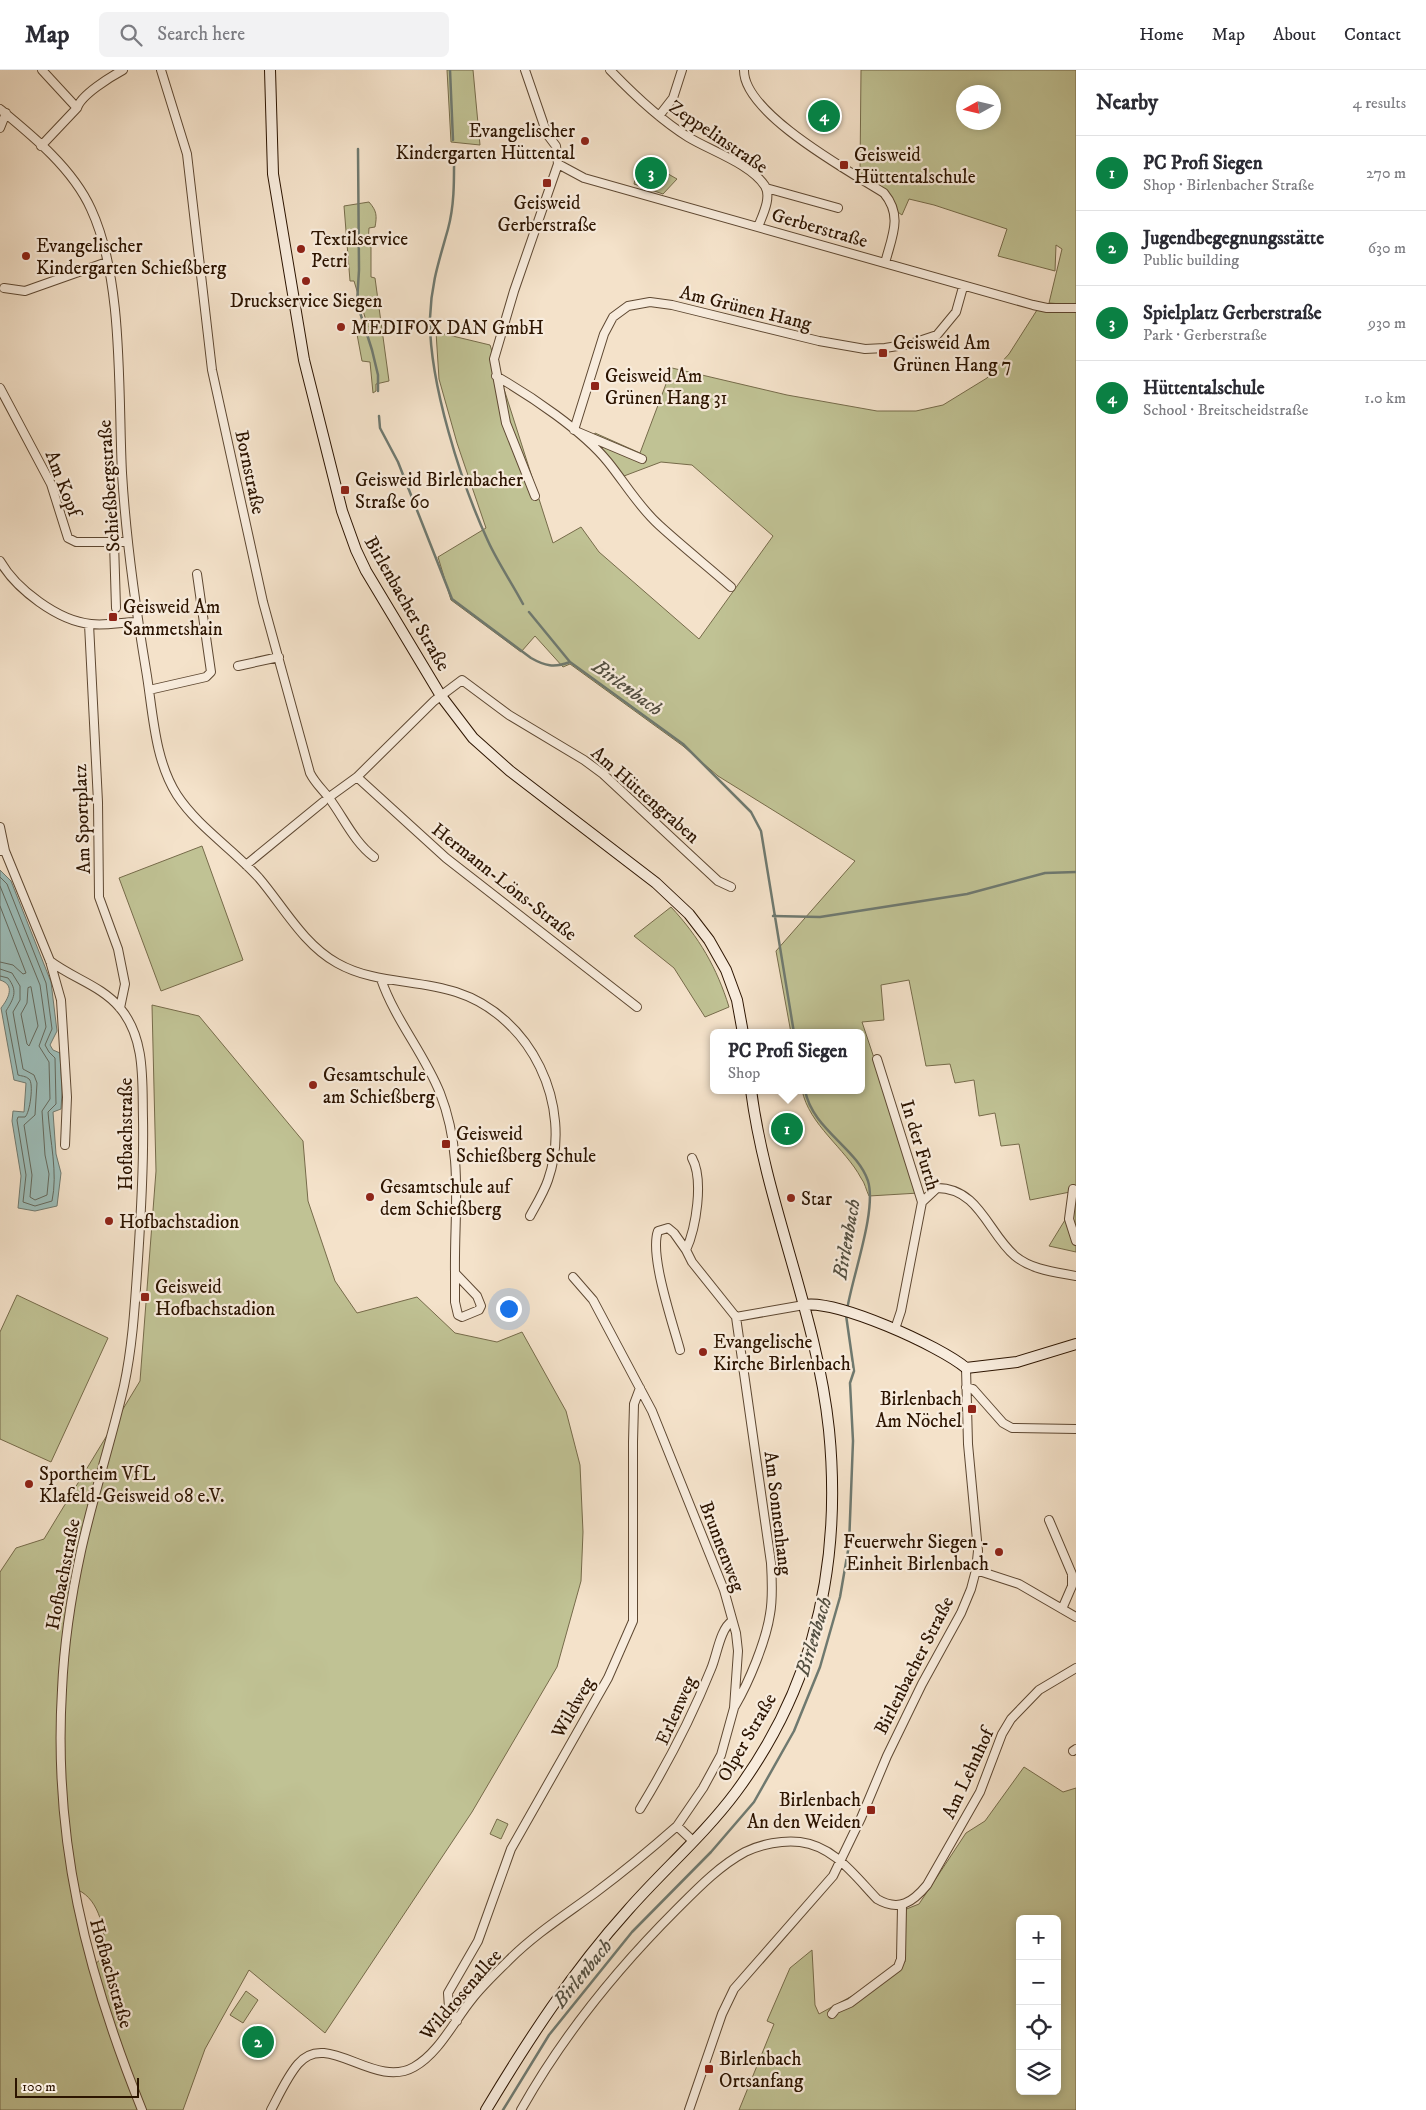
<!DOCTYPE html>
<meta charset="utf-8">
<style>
body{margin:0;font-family:"IM FELL DW Pica",serif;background:#f2f2f3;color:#2b2b33}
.controls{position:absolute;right:15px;bottom:15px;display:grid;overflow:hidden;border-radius:8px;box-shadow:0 2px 8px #0003}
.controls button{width:45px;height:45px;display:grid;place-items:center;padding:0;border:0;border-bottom:1px solid #e1e1e2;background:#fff;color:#2b2b33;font:25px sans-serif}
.compass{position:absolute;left:956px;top:15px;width:45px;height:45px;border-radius:50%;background:#fff;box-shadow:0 2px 8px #0003;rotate:262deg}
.scale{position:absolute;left:15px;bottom:12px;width:124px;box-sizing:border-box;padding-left:5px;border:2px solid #2c1400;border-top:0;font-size:14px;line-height:18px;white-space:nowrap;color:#2c1400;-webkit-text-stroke:4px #f8ecdd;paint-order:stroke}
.you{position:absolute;left:508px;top:1238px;width:18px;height:18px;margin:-12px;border:4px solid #fff;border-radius:50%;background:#1a73e8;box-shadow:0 0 0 8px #1a73e833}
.badge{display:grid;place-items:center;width:32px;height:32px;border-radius:50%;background:#0b8043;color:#fff;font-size:16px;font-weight:700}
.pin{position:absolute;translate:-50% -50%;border:2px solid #fff;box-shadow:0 1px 5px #0006}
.popup{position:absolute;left:710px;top:959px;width:155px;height:65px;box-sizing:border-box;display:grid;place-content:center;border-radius:8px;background:#fff;filter:drop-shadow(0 1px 4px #0005);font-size:16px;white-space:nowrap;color:#7c7c81}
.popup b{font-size:19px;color:#2b2b33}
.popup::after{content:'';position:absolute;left:50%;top:100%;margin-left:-10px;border:10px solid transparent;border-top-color:#fff}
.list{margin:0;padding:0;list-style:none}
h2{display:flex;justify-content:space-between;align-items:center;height:65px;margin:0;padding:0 20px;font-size:21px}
h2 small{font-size:16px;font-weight:400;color:#7c7c81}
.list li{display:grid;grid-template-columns:32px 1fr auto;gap:15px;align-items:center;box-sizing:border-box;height:75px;padding:0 20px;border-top:1px solid #e1e1e2}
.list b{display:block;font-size:19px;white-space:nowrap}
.list p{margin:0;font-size:16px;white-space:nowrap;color:#7c7c81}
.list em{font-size:16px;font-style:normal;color:#7c7c81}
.icon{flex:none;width:28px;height:28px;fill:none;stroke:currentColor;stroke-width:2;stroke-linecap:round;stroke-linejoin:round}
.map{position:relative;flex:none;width:1076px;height:2040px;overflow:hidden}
header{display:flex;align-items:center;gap:30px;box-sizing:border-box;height:70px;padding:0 25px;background:#fff;border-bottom:1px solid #e1e1e2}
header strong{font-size:24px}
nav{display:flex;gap:28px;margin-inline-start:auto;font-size:18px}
.search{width:350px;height:45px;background:#f2f2f3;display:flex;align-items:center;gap:12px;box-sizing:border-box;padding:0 18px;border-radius:8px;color:#7c7c81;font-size:19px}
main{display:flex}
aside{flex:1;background:#fff}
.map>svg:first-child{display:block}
</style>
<header>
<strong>Map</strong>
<div class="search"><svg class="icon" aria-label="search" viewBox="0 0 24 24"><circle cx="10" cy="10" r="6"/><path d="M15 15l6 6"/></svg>Search here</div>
<nav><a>Home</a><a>Map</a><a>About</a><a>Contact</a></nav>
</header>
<main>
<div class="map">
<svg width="1076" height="2040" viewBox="0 0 1076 2040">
<rect width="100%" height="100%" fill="#f4e2ca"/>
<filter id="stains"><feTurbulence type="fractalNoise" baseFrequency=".004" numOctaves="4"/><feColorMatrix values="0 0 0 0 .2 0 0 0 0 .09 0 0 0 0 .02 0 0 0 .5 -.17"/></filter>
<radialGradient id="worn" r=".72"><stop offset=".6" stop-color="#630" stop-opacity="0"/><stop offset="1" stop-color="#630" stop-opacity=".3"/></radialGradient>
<!-- green -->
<path fill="#c0c294" stroke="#766b4a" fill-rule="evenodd" d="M447,0H473L480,75L451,72Z
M861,0H1076V235L1049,233L1062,179L1056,175L1055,201L998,186L1007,159L934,135L909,129L902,145L889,136L860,103ZM964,22H994V52H964Z
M649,93L677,109L663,124L634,114L638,97Z
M369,132C377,141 377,146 375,157L369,158L368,175H371V207L375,208L389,311L376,314V321L373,323L370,292L362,291L356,259L368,257L354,211H350L344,136Z
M1037,240L1076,241V1182L1049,1176L1065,1150L1070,1122L1030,1130L1019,1074L1001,1076L995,1043L979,1046L974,1010L955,1013L950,994L926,996L909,910L881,915L884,950L862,952L919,1123L869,1126C866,1120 865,1113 861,1108C845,1078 809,1055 802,1020H861V963H791L776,881L855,791L718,706L683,676L570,594L563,597L535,566L521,582L451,530L438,487L486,458L457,373L439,309L436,262L490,275L553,473L581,457L599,482L699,569L773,466L692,395L661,392L624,406L588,376L595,363L640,383L672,298L787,325L877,341H916L943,335L987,308L1009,284Z
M202,776L243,890L161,921L119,808Z
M671,837C699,867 717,898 729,937L705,947L674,898L634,866Z
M152,935L199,946L303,1071L308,1131L335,1211L357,1243L417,1227L455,1263L497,1272L522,1262L566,1341L580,1395L583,1462L581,1511L557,1597L472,1742L325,1963L249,1900L205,1979L183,2040H0V1502L16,1478L44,1469L140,1311L156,1101ZM78,1820C100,1830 105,1862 106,1885L95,1894Z
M17,1225L108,1268L51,1392L0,1369V1262Z
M1024,1697L1063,1722L1076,1718V2040H739L774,1954L767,1951L790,1898L812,1880L815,1935L819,1944L852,1926L905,1892L899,1842L919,1834L966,1763L985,1751ZM1020,1849H1057V2021H1020Z
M497,1749L508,1754L501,1769L490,1764Z
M246,1921L258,1930L243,1953L230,1945Z"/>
<!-- water -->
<path fill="#9cbdb9" stroke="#6f796f" d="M0,800L11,811L51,912L57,961L50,975L53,980L60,983L62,1022L61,1039L53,1042L56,1084L61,1103L57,1136L35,1141L18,1138L21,1106L12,1051L13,1041L24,1042L26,1013L14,1010L1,938C8,929 16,915 0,910Z"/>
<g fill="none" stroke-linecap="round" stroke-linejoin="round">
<!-- shore -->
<path stroke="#64685c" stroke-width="1" d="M0,807L7,814L46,913L52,959L45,975L49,982L55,988L56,1034L48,1042C50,1071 58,1103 52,1131L35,1136L23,1132L26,1105L17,1050L18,1047H25C30,1043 34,1013 29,1009C26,1006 21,1006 18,1005L6,941C14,928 18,921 8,908L0,906
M0,816L40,915L46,957L39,976L49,992L50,1029L42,1041L45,1085L49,1104L47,1125L35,1130L30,1127L32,1105L24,1055L35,1045L37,1013L34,1005L23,999L13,942L20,930V916L12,903L0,899
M0,836L26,903L23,904L13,895L0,892
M31,917L38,956L29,976L27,974L21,944L27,933L28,918Z"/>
<!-- stream -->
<path stroke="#6f796f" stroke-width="2.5" d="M450,0L453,70
M358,79L359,200L357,233L372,280L378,305V321
M454,80C454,107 455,133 448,159C439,191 431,214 430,248C429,312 461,413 488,471C498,493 512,513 523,534
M379,346L380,358L398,392L452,529L531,588C545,596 554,598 570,592L683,674L751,742L761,761L794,963
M529,542L570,592
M773,846L820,847L967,824L1045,803L1076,802
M805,1020C812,1059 857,1078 868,1111C877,1141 852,1207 847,1240
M503,2040L549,1965L632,1862L711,1782L754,1732L794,1661L820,1597L840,1527L849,1475L853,1371L850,1313L854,1301L846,1245"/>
<defs>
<path id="street" d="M42,0L77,38
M161,0L187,84L212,300L263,532L310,703C315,713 322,719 329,728C344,748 354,772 374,787
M525,0L547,64L556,76L558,94L514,221L494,289L506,353L535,426
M610,0C634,25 659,49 688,67C711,81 751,94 765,116C772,128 762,146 758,157
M744,0C743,43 849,101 884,123C903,146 892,166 885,193
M0,39C34,67 73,99 91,139C124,210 118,325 122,403C126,470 135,534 146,600C153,641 154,689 177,725C198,757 233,779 259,808C283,836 303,874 337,893C374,914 416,909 456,922C531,946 574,1035 548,1110C544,1122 536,1135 530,1146
M659,46L673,28L682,0
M0,58L6,43
M41,76L77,38C81,25 110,7 123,0
M558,94L584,108L1033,235L1047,238H1076
M766,118L838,138
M4,218L25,221L107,192
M496,306C531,326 583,361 608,392C625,413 638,436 659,455C682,476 707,496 731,517
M0,318L51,414L68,468L76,472H126
M574,360L604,264L613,247L628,236L650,232L672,235L819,271L865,279L885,278L910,274L937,265L956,242L963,217
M578,362L642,389
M114,472L116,538
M0,491C16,519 58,551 91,554C106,556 122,552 138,552
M89,554L98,732L99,827L118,879L125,914L120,938
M238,596L279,587
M149,620L206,607L211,602L197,504
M357,707L446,788L637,937
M328,728L357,707L434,631L462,610L509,645L584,690L603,704L718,811L731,817
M0,757L5,781
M0,781H5L50,891L61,930L67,1027L65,1075
M246,795L323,732
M50,891C72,908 102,916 120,938C146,969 142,1012 143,1049C144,1096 141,1143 138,1189C135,1232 133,1274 124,1316C111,1372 93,1426 81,1481C71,1527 64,1573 62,1620C53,1771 86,1901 142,2040
M381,909C395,950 424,983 440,1023C464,1084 454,1141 455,1203L477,1226L481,1236L479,1240L462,1247L458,1245L455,1232V1203
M877,989L922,1132L901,1241L895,1259
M692,1088C704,1110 696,1158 686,1180L692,1192L736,1247L804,1235
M1073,1119L1069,1149L1076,1171
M922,1132L937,1118C979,1118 988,1163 1015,1186C1032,1200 1055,1202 1076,1206
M573,1207L593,1230L652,1341L724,1520L736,1563L738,1581L734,1638L721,1685L703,1718L677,1756
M680,1280C673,1254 649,1185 658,1161L668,1158L674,1163L686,1180
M966,1317L973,1319L1003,1353L1012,1358L1076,1359
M1049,1450L1072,1504V1516L1062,1539
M976,1500L1019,1514L1076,1547
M735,1636C749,1612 766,1571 770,1544C773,1528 772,1510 771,1493L736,1247
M1073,1681L1076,1679
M640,1739C668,1693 691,1649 711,1599C717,1585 720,1559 732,1551
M832,1944L836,1939L850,1933L898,1897L901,1889L902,1836
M457,1951L449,1938L448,1923L478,1871L511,1779L608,1608L633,1551V1372L634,1334L640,1318
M271,2040C279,2025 287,2007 298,1994C327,1959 374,2020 414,1997C439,1983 454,1951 472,1929C483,1915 496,1903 509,1890C535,1864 565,1845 595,1823C623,1802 651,1779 677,1756L693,1771
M521,2040C562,1967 617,1899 676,1840C697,1819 719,1796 745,1782C761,1774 783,1770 800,1772C834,1776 855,1806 877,1829C899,1842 913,1832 927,1815L980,1722L1002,1664L1011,1649L1039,1620L1076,1598
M689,2040L722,1944L734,1919L833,1806L861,1748L887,1686L922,1614L961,1543L971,1519L976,1500L978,1481L968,1374L966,1298"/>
<path id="secondary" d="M270,0L273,104L304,290L342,441L356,480L366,501L441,626L473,668L510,701L656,813L689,844L709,870L726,900L737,930L743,963
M804,1235C836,1229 940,1276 966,1298L1017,1292L1076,1274
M486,2040C528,1970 573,1901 628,1840C663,1800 704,1765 736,1722C816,1614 842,1492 829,1360C817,1244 766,1135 751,1020"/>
</defs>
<!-- street casing -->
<use href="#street" stroke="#5e4832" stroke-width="10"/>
<!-- secondary casing -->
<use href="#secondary" stroke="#2c1400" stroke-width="12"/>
<!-- street -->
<use href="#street" stroke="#f8ecdd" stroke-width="8"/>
<!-- secondary -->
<use href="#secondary" stroke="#f8ecdd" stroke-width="10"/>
</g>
<!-- markers -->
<g fill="#8f2418" stroke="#f8ecdd" stroke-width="2">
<circle cx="585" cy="71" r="5"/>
<rect x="839" y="90" width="10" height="10" rx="2.5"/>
<rect x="542" y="108" width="10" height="10" rx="2.5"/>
<circle cx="301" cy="179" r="5"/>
<circle cx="26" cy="186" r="5"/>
<circle cx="306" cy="211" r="5"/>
<circle cx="341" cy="257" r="5"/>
<rect x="878" y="278" width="10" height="10" rx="2.5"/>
<rect x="590" y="311" width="10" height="10" rx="2.5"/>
<rect x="340" y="415" width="10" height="10" rx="2.5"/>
<rect x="108" y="542" width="10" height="10" rx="2.5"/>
<circle cx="313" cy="1015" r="5"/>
<rect x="441" y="1069" width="10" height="10" rx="2.5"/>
<circle cx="370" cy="1127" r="5"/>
<circle cx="791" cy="1128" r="5"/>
<circle cx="109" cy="1151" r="5"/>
<rect x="140" y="1222" width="10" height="10" rx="2.5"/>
<circle cx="703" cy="1282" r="5"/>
<rect x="967" y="1334" width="10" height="10" rx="2.5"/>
<circle cx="29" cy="1414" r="5"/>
<circle cx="999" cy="1482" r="5"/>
<rect x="866" y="1735" width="10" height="10" rx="2.5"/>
<rect x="704" y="1994" width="10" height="10" rx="2.5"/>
</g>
<g text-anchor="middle" stroke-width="4.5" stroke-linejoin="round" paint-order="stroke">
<!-- poi labels -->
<g font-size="19" fill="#2c1400" stroke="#f8ecdd" text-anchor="start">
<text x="575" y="67" text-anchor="end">Evangelischer<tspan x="575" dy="22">Kindergarten Hüttental</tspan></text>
<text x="854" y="91">Geisweid<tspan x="854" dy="22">Hüttentalschule</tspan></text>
<text x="547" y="139" text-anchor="middle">Geisweid<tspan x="547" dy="22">Gerberstraße</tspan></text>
<text x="311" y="175">Textilservice<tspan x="311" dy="22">Petri</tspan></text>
<text x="36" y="182">Evangelischer<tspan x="36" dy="22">Kindergarten Schießberg</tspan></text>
<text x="306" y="237" text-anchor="middle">Druckservice Siegen</text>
<text x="351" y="264">MEDIFOX DAN GmbH</text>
<text x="893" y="279">Geisweid Am<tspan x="893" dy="22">Grünen Hang 7</tspan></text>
<text x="605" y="312">Geisweid Am<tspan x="605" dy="22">Grünen Hang 31</tspan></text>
<text x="355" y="416">Geisweid Birlenbacher<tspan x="355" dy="22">Straße 60</tspan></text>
<text x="123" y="543">Geisweid Am<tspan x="123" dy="22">Sammetshain</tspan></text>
<text x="323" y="1011">Gesamtschule<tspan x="323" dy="22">am Schießberg</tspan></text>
<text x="456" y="1070">Geisweid<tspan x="456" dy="22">Schießberg Schule</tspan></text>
<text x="380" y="1123">Gesamtschule auf<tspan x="380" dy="22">dem Schießberg</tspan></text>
<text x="801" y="1135">Star</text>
<text x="119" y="1158">Hofbachstadion</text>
<text x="155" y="1223">Geisweid<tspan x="155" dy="22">Hofbachstadion</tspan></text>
<text x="713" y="1278">Evangelische<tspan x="713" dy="22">Kirche Birlenbach</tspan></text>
<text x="962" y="1335" text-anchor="end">Birlenbach<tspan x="962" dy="22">Am Nöchel</tspan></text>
<text x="39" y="1410">Sportheim VfL<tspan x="39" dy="22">Klafeld-Geisweid 08 e.V.</tspan></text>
<text x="989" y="1478" text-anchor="end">Feuerwehr Siegen -<tspan x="989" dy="22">Einheit Birlenbach</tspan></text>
<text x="861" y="1736" text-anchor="end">Birlenbach<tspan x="861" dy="22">An den Weiden</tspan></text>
<text x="719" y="1995">Birlenbach<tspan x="719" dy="22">Ortsanfang</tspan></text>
</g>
<!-- street labels -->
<g font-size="19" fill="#2c1400" stroke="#f8ecdd">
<text transform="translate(719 66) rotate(34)" y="7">Zeppelinstraße</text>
<text transform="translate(820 157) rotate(16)" y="7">Gerberstraße</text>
<text transform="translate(746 237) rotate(14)" y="7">Am Grünen Hang</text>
<text transform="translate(251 402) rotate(78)" y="7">Bornstraße</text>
<text transform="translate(64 413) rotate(69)" y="7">Am Kopf</text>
<text transform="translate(108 416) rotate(-94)" y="7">Schießbergstraße</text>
<text transform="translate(408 533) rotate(60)" y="7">Birlenbacher Straße</text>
<text transform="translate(646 724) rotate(41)" y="7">Am Hüttengraben</text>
<text transform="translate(81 749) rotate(-92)" y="7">Am Sportplatz</text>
<text transform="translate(505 811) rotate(38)" y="7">Hermann-Löns-Straße</text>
<text transform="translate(125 1064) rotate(-90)" y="7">Hofbachstraße</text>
<text transform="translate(921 1075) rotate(73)" y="7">In der Furth</text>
<text transform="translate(779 1443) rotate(83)" y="7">Am Sonnenhang</text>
<text transform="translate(723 1476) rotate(69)" y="7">Brunnenweg</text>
<text transform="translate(62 1504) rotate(-79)" y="7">Hofbachstraße</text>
<text transform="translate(913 1595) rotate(-63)" y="7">Birlenbacher Straße</text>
<text transform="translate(572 1637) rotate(-60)" y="7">Wildweg</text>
<text transform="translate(675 1640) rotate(-66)" y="7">Erlenweg</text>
<text transform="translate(746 1667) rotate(-60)" y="7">Olper Straße</text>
<text transform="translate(967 1703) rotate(-65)" y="7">Am Lehnhof</text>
<text transform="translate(112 1903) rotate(74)" y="7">Hofbachstraße</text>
<text transform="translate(460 1924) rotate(-49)" y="7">Wildrosenallee</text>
</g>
<!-- water labels -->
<g font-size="20" font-style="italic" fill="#534f41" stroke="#f8ecdd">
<text transform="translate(628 617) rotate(36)" y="7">Birlenbach</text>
<text transform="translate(846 1169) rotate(-80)" y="7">Birlenbach</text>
<text transform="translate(813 1566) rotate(-73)" y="7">Birlenbach</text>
<text transform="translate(582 1903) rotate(-51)" y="7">Birlenbach</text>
</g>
</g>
<rect width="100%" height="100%" filter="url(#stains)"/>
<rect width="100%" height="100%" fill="url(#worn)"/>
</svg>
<div class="controls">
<button>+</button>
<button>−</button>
<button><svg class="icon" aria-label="locate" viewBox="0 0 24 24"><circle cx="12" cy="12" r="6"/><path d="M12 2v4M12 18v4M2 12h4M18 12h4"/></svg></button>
<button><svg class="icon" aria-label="layers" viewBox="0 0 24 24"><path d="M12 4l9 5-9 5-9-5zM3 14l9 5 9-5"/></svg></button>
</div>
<svg class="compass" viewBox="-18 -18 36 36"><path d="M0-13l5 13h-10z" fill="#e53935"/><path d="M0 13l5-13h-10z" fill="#7c7c81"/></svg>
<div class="scale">100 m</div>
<div class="you"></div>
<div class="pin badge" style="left:787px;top:1059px">1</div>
<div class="popup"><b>PC Profi Siegen</b>Shop</div>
<div class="pin badge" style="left:258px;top:1972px">2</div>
<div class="pin badge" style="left:651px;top:103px">3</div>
<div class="pin badge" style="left:824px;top:46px">4</div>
</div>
<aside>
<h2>Nearby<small>4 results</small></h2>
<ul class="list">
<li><span class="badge">1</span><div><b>PC Profi Siegen</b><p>Shop · Birlenbacher Straße</p></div><em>270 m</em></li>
<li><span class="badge">2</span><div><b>Jugendbegegnungsstätte</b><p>Public building</p></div><em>630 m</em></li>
<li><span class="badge">3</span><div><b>Spielplatz Gerberstraße</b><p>Park · Gerberstraße</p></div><em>930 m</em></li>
<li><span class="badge">4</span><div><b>Hüttentalschule</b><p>School · Breitscheidstraße</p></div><em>1.0 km</em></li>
</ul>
</aside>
</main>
